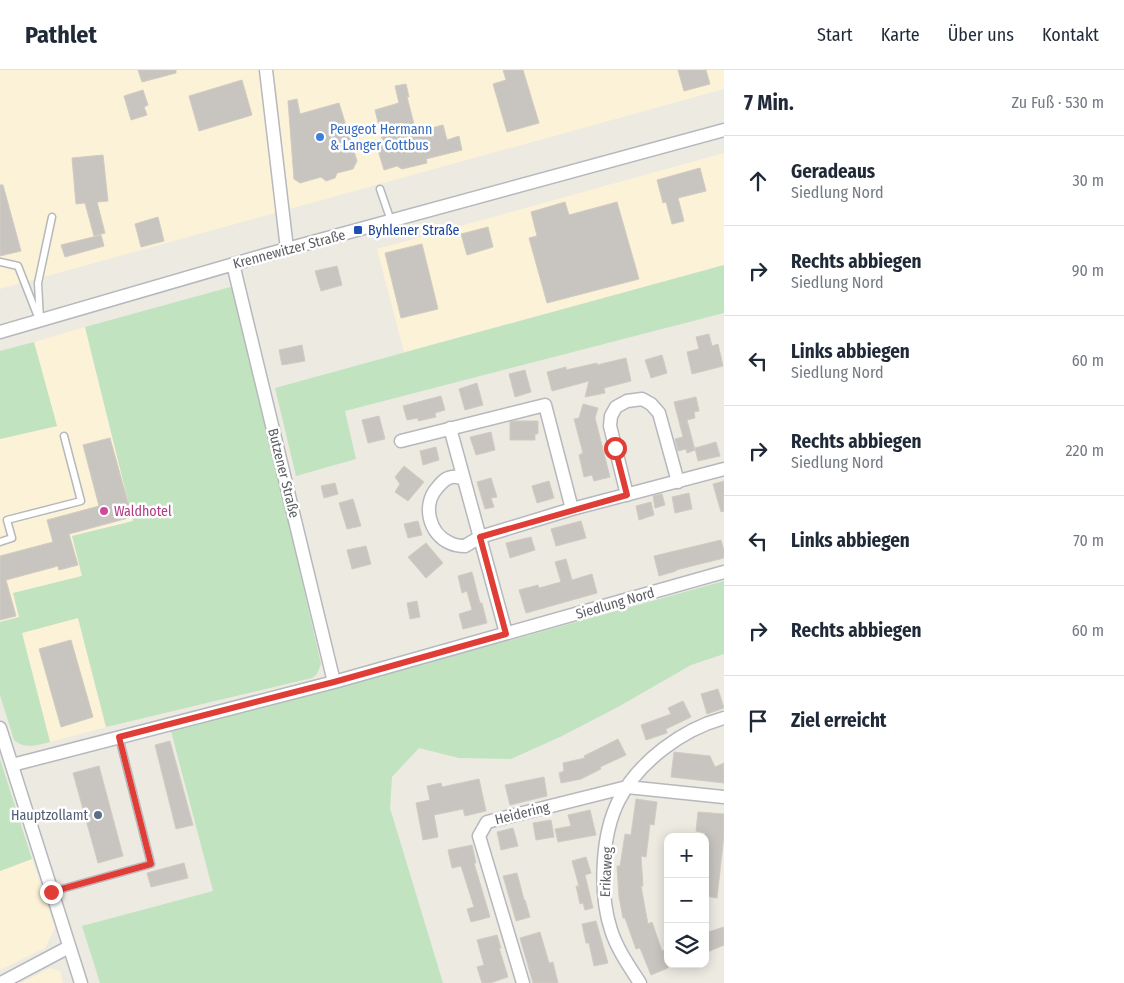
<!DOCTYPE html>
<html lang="de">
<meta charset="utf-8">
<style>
body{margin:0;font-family:"Fira Sans Condensed",sans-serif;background:#f6f6f7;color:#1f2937}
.controls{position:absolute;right:15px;bottom:15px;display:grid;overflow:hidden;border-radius:10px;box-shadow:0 2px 12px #0003}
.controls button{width:45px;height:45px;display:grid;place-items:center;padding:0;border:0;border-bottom:1px solid #e0e1e3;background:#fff;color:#1f2937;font:25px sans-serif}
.stop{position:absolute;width:15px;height:15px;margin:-11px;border:4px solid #df3d36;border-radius:50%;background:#fff}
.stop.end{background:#df3d36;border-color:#fff;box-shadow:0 1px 5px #0008}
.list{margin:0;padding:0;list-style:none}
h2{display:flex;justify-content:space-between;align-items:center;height:65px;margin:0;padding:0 20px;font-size:21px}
h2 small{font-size:16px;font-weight:400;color:#747a83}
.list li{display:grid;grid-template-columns:32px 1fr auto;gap:15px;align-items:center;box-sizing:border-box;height:90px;padding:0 20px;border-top:1px solid #e0e1e3}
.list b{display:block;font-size:19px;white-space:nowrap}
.list p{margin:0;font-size:16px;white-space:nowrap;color:#747a83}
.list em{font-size:16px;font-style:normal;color:#747a83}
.icon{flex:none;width:28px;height:28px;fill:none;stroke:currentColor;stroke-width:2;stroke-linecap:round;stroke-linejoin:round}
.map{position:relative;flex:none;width:724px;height:913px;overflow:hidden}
header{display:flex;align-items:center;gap:30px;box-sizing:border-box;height:70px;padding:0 25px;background:#fff;border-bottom:1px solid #e0e1e3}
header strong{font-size:24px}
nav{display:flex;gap:28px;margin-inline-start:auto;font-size:18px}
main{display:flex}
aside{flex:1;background:#fff}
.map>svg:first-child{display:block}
</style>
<header>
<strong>Pathlet</strong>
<nav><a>Start</a><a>Karte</a><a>Über uns</a><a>Kontakt</a></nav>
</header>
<main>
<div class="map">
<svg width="724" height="913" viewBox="0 0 724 913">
<rect width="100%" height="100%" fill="#edeae2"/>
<!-- commercial -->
<path fill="#fcf2d8" d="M0,0H724V19L0,219Z
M724,83V195L404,282L377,179Z
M85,257L133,451L73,466L82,506L13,523L19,547L0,552V369L57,356L34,272Z
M78,548L106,657L50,672L22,563Z
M32,789L55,858L45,878L0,900V801Z
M50,898L60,901L63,913H21Z"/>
<!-- green -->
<path fill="#c1e3c0" d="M724,195V243L345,341L356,389L296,406L275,318Z
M234,216L321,594L317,604L312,608L106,657L78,548L22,563L50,672C38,675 25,680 14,670L0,625V552L19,547L13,523L82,506L72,466L133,451L85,257Z
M34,272L57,356L0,369V281Z
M724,511V584L691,595L618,637L562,666L511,689L459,688L419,678L392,707L390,738L443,913H100L82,856L213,821L171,661L349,615Z
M0,689L32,789L0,801Z"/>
<!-- building -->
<path fill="#c8c5c0" stroke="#d1cbc1" d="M138,0H176V3L142,12Z
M503,0H523L539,53L507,62L493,14L506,10Z
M678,0H706L710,14L684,21Z
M242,10L252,45L199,61L189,26Z
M406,14L409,27H407L416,62L443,55L447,70L459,66L462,80L426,89L427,93L402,99L397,96L384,100L376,74L383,72L375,40L399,33L395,16Z
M143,20L148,35L144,37L147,45L131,50L124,26Z
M297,29L300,44L339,33L357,91L353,99L337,103L335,108L326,111L321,107L300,113L294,109L288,31Z
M103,85L108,131L97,132L105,163L94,166L85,133L76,134L72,88Z
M700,98L706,121L678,128L684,151L672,154L666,132L663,133L657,110Z
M0,115H3L21,181L0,186Z
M565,132L569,145L617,132L639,209L547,233L529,168L537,166L531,142Z
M158,147L164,171L141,177L135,154Z
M488,157L493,177L467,185L461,164Z
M101,165L104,176L65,187L61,175Z
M422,174L438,239L401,248L385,183Z
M337,196L342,215L321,221L315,201Z
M709,264L712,276L718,274L723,296L692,304L687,282L699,279L696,267Z
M302,275L305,291L282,295L279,280Z
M662,285L667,303L651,308L645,290Z
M626,288L631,311L604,318L605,323L585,327L589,311L552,321L547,302L566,297V300L597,293V295Z
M525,300L531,322L515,327L509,304Z
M477,313L483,335L465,340L459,319Z
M441,326L445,340L435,343L436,347L418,351V348L407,350L403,336Z
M696,327L699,341L694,342L695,348L687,350L695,380L687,383L686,379L678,381L675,369L683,367L674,332Z
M583,334L598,338L595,348L610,407L594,411L592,405L584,407L579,385L583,383L574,349L579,348Z
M379,346L385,369L368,373L362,350Z
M515,351H538V364H535V370H510V352Z
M491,362L495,380L476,385L470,367Z
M110,368L132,447L69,464L78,495L59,500L58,496L6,510L16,546L0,550V486L53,472L47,450L99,436L83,375Z
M716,372L720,386L698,391L695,378Z
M436,377L439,390L423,395L420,381Z
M404,396L424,412L408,431L395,422L400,414L395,407Z
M491,408L497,427L491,428L494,437L485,439L477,412Z
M549,411L554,428L537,433L532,416Z
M724,411V441L721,442L713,414Z
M335,413L338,424L324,428L321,416Z
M689,423L692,439L675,443L672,427Z
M662,424L665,435L655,438L653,426Z
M353,429L361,456L347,459L339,433Z
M651,432L654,445L639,450L636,436Z
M418,451L422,465L408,468L404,454Z
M581,451L586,468L556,476L551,459Z
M531,467L535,480L510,488L506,473Z
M721,470L724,480V488L676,500V501L659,506L654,486Z
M426,473L443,493L426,508L408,487Z
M366,476L371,494L352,499L347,480Z
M566,489L572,510L592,504L597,523L526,543L519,520L538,515L539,518L561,512L555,492Z
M472,502L480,533H482L487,553L463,559L459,544L472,540L467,521L462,523L458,506Z
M417,531L420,547L410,549L407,533Z
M71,570L93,647L61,657L39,579Z
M718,619L724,638L707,644L701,624Z
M683,631L691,647L666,659L667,663L646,670L641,655L671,644L668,638Z
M618,669L626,685L600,697L601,699L581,709L561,713L559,703L564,701L563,693L585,688L584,686Z
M170,671L193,755L176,759L155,675Z
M674,682L710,686L715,697L724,693V713L671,707Z
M99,696L123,786L98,793L73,703Z
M544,707L547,726L510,735L505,715Z
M479,709L486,741L465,746L463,739L434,745L438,767L423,770L416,733L430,730L427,716L441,713L442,717Z
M636,729L657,732L654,755L650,754L646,787L641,786L643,816H641L648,854L652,852L662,881L668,879V898L651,905L640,878L636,879L625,848H623L619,827L617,796H620L625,764L631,765Z
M590,740L596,765L558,772L555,759L571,756L568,745Z
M698,742L724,744V765L717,828L705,826V763L696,761Z
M551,750L554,767L536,770L533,753Z
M513,758L518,776L501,780L497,762Z
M472,775L476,793H474L490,847L471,852L467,839L474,837L461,796L452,798L448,780Z
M586,787L591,803L585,805L593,838L585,840L583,833L580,834L576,816H579L572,791Z
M184,793L188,808L151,817L147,803Z
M517,803L524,830H525L530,847L516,851L503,806Z
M596,851L608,893L594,896L589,873H586L582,854Z
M724,857V875L705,883V863Z
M540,862L549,893L553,892L558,913H533L520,868Z
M497,865L501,878H499L508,907L490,913H482L477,897L484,895L477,870Z"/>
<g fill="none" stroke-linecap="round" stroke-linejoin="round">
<defs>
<path id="service" d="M380,119L391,151
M0,192L18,196L38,247
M40,250L38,213L52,147
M0,472L12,468L7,450L81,431L64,366
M51,822L151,794L119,667"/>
<path id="minor" d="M266,0L287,179
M233,194L334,612
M0,262L265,185L724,60
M450,358L506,563
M401,371L545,335L572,439
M463,408C460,408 455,406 452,407C445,408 441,413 437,418C422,435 429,464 450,473C454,475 460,476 465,476L480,467L572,439L724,399
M627,425L610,356L611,346L616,337L627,331L642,329L651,334L659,343L678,412
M0,658L81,913
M12,695L334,612L724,502
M1,913L69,877
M523,913L479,766L487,752L627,717L724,727
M640,913C629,896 617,879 611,860C599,823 601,765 619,730C639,691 683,659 724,648"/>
</defs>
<!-- service casing -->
<use href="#service" stroke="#b5b8bc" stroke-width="9"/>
<!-- minor casing -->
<use href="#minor" stroke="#b5b8bc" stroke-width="15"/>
<!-- service -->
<use href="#service" stroke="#fff" stroke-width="6"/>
<!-- minor -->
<use href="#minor" stroke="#fff" stroke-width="12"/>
</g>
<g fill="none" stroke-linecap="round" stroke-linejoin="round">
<!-- route -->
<path stroke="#df3d36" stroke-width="6" d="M51,822L151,794L119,667L334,612L506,564L480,467L627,425L615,378"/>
</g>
<!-- markers -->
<circle fill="#3f7fe0" stroke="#fff" stroke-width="2" cx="320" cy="67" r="5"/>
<rect fill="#1a4fb4" stroke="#fff" stroke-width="2" x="353" y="155" width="10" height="10" rx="2.5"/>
<circle fill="#d1479c" stroke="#fff" stroke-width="2" cx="104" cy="441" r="5"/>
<circle fill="#5c6f8a" stroke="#fff" stroke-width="2" cx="98" cy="745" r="5"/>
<g text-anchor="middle" stroke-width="5" stroke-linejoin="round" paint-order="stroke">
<!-- shop labels -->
<g font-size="14" fill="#366cbe" stroke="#fff" text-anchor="start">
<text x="330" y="64">Peugeot Hermann<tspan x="330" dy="16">&amp; Langer Cottbus</tspan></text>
</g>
<!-- transit labels -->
<g font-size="14" fill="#164399" stroke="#fff" text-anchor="start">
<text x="368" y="165">Byhlener Straße</text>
</g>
<!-- street labels -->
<g font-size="14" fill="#5b5e62" stroke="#fff">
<text transform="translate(289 179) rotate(-15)" y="5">Krennewitzer Straße</text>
<text transform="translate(284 403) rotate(76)" y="5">Butzener Straße</text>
<text transform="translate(615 533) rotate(-16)" y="5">Siedlung Nord</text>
<text transform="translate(522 743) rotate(-14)" y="5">Heidering</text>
<text transform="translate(606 802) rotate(-87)" y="5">Erikaweg</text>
</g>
<!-- hotel labels -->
<g font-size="14" fill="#b23c85" stroke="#fff" text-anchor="start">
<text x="114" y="446">Waldhotel</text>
</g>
<!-- service labels -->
<g font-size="14" fill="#4e5e75" stroke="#fff" text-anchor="end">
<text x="88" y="750">Hauptzollamt</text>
</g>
</g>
</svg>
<div class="controls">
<button>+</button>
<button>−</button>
<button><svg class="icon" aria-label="layers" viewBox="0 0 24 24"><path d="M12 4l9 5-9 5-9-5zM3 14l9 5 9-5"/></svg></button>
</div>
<div class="stop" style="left:615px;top:378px"></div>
<div class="stop end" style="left:51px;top:822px"></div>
</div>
<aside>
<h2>7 Min.<small>Zu Fuß · 530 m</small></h2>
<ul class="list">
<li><svg class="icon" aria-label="ahead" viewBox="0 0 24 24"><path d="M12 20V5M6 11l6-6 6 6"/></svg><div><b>Geradeaus</b><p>Siedlung Nord</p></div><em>30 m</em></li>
<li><svg class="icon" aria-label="right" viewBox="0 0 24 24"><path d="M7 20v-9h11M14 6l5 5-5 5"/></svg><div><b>Rechts abbiegen</b><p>Siedlung Nord</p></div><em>90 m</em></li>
<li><svg class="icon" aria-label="left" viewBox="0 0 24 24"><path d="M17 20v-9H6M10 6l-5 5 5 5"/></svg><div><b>Links abbiegen</b><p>Siedlung Nord</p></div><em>60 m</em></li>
<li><svg class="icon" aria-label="right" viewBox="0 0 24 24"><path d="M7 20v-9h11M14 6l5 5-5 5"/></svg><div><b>Rechts abbiegen</b><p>Siedlung Nord</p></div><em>220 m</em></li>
<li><svg class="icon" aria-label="left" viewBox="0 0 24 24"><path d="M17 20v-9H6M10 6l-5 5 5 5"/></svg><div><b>Links abbiegen</b></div><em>70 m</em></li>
<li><svg class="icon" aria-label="right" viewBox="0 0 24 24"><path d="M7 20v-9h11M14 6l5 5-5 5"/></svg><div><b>Rechts abbiegen</b></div><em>60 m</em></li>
<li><svg class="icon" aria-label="arrive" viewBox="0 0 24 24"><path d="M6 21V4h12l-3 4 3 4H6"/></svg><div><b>Ziel erreicht</b></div></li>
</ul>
</aside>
</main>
